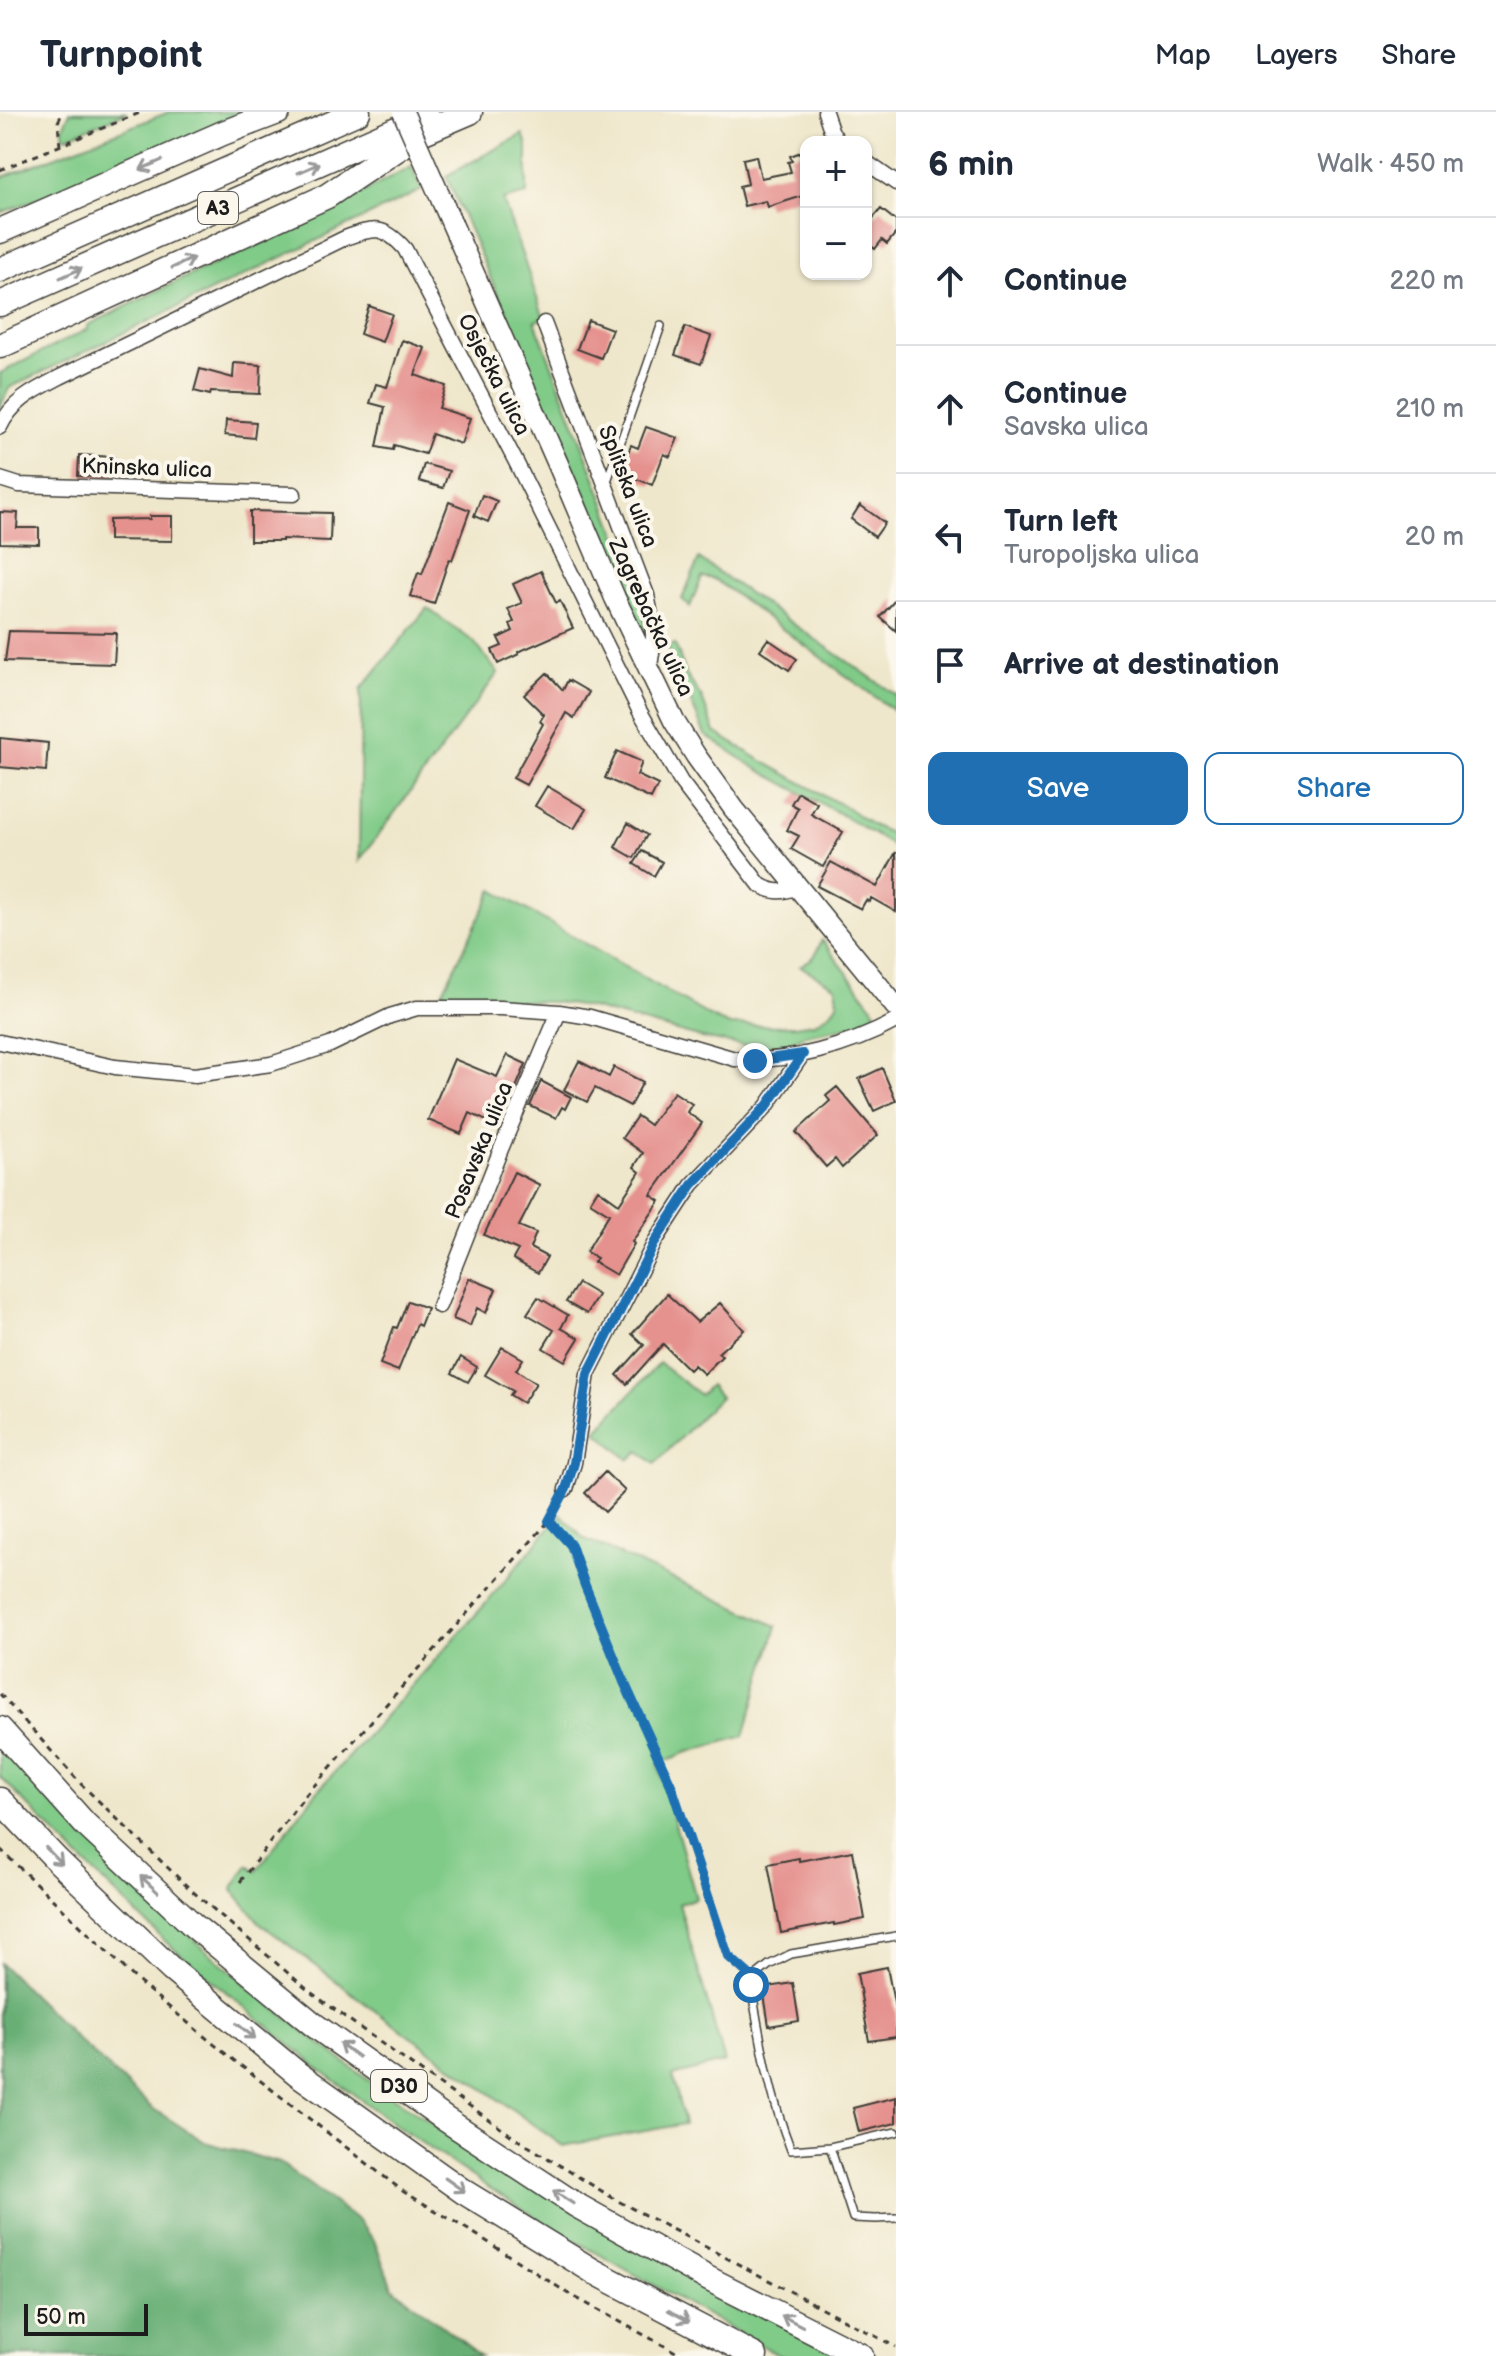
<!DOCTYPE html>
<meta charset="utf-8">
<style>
body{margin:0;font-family:"Balsamiq Sans",sans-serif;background:#f6f6f7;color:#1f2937}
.controls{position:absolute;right:24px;top:24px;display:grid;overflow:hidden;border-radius:16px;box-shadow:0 2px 6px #0004}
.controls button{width:72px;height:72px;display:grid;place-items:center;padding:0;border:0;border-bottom:2px solid #e0e1e3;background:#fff;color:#1f2937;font:40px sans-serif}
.scale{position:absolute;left:24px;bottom:20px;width:124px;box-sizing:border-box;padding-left:8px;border:4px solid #1c1c1c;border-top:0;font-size:22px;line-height:28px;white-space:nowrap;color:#1c1c1c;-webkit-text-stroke:6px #fbf7ec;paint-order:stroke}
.stop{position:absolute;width:24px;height:24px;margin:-18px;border:6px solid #1f6fb2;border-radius:50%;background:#fff}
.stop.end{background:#1f6fb2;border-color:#fff;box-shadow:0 2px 8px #0008}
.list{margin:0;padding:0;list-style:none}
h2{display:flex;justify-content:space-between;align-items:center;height:104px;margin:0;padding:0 32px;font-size:34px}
h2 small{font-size:26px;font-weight:400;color:#747a83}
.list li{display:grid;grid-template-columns:52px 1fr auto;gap:24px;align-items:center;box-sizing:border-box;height:128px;padding:0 32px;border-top:2px solid #e0e1e3}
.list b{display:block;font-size:30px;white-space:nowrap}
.list p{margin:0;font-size:26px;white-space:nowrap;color:#747a83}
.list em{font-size:26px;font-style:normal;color:#747a83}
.actions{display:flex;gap:16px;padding:24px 32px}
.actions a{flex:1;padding:18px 0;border:2px solid #1f6fb2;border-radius:16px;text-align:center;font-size:28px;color:#1f6fb2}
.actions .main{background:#1f6fb2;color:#fff}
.icon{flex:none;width:44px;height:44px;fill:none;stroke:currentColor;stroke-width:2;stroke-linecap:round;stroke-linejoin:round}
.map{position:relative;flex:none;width:896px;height:2244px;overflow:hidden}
header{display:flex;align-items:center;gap:48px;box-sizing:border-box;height:112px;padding:0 40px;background:#fff;border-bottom:2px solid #e0e1e3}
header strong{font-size:38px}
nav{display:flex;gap:44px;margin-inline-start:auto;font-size:28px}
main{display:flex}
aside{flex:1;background:#fff}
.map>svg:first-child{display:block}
</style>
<header>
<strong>Turnpoint</strong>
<nav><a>Map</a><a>Layers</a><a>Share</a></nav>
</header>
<main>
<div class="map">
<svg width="896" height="2244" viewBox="0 0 896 2244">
<rect width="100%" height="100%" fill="#fbf7ec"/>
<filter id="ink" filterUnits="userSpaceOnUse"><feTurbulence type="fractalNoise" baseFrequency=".0125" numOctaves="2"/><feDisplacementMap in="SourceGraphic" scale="16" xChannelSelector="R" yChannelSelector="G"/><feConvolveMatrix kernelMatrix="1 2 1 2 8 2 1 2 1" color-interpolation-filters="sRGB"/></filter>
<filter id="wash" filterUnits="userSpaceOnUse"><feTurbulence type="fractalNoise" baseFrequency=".006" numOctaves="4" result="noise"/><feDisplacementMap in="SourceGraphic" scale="32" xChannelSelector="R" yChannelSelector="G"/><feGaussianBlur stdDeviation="1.8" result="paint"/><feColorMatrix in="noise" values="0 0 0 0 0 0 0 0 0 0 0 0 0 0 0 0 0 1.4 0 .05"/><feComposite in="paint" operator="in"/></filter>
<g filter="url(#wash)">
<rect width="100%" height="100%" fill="#efe7cb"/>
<!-- green -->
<path fill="#80cb88" stroke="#4e7452" stroke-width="2" d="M70,0H127L67,25L63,22V15Z
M169,0H250L98,65L0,101V66Z
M523,22L527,32V82L503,88L544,206L535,209L641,486L647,517L646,528L586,386L446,64Z
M411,55L422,78L9,276L0,296V261L88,217V213L186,165L289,119Z
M699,447L896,583L894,599L714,467L702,465L690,495L682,487Z
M427,496L474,530L498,561L359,749L361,577Z
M675,532L687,564L702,586L715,620L762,649L851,698L872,713L896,724V736L846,705L757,657L705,623L667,534Z
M493,778L713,906L730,913L794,914L814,911L829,902L838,891L836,875L800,854L814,845L822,828L876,899L872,907L861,912L805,923L783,934L761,937L702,926L591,896L554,890L439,887Z
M659,1251L700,1283L710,1273L720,1285L655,1352L639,1339L629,1348L596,1319Z
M561,1402L583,1426L777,1514L744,1624L685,1641L658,1652L696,1786L679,1792L725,1950L673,1964L684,2012L563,2034L378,1901L260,1811L232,1777L248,1753L256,1759L315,1682L488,1489Z
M0,1634L199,1832L278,1899L369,1969L454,2026L840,2244H780L563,2122L483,2072L398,2015L322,1959L168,1832L74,1741L0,1665Z"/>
<!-- forest -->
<path fill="#68af74" stroke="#426648" stroke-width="2" d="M0,1851L77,1927L152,1996L205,2030L280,2051L357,2108L374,2128L392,2175L481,2244H0Z"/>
<g id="blocks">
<!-- building -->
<path fill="#e5918e" d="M806,38V83L768,95L766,89L744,94L739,74L748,72L743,47L756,44L761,66L791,60L788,50L792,49L790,44Z
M881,97L896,109V121L887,132L882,128L875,137L866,130V114Z
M369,194L392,202L382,230L360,222Z
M588,208L612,217L601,246L577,237Z
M685,215L711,224L701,252L675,243Z
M402,228L425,236L415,263L446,274L439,296L470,306L461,332L432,322L425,342L394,333L393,338L377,335L385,295L370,291L376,272L387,275Z
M234,251L261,253L260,282L211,280L210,283L194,279L200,257L233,266Z
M226,308L256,310L254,326L225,323Z
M646,315L678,326L670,345L664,342L652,373L629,364L630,360L622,357L631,333L638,336Z
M79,343L114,345L113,366L78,364Z
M424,352L449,359L443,376L419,369Z
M482,383L497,389L488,410L474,404Z
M449,390L470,398L452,448L449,447L434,492L410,484L418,461L422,462Z
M860,393L885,411L875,425L851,407Z
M250,399L331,401L330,429L282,427V429H250Z
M0,400L18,401L17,416H39V432L0,431Z
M150,404H172V429L109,428V408L150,407Z
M541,459L556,491L560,489L573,516L518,540L519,542L498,552L492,538L502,534L498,526L513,519L510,512L514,510L508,497L522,491L513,472Z
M896,487V519L880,505Z
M9,519L116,521L114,552L5,549Z
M768,527L797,547L789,558L760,538Z
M547,561L563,578L568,568L589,580L574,606L566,601L526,673L513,666L543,612L540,609L544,603L524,583Z
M0,626L48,631L46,659L0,655Z
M617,639L642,650L637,663L658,673L651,687L605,666Z
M547,674L586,697L574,717L535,694Z
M798,680L817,691L811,702L843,720L823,755L791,737L799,724L787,718L798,696L791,692Z
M628,711L647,723L634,746L615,735Z
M642,739L662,750L654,764L634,752Z
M896,740V800L871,786L870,790L866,788L861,797L817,774L831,750L877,775Z
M507,943L526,952L512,985L508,983L495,1013L470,1001L461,1022L428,1008L454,947L497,965Z
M579,949L609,965L614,955L643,970L630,994L595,976L587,990L564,978Z
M882,956L896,989L874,999L859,967Z
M541,969L571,985L565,997L562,995L556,1006L530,994Z
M837,975L878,1023L842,1056L835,1047L826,1055L796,1020L830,989L826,984Z
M674,980L692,992L687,1000L702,1011L651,1083L660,1089L632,1130L634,1132L616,1163L594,1150L597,1146L586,1140L609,1102L590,1090L598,1077L619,1092L640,1060L634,1055L643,1041L622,1026L637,1004L650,1013Z
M514,1060L540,1073L519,1114L536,1121L530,1136L547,1145L538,1161L513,1147L518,1138L484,1123Z
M469,1166L496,1177L486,1201L477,1196L470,1214L453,1207Z
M578,1171L598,1183L587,1202L566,1190Z
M667,1182L697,1210L720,1191L744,1218L718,1241L722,1244L704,1262L694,1253L689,1258L663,1232L627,1272L617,1263L644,1233L632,1222Z
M538,1185L568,1203L561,1216L579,1226L565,1249L543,1236L554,1218L527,1202Z
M408,1189L427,1196L420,1214L417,1212L398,1259L380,1252L394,1215L397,1216Z
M502,1235L523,1247L516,1258L536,1271L523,1291L510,1283L513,1279L485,1263Z
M461,1245L477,1255L468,1270L452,1261Z
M605,1360L625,1379L605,1400L585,1381Z
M853,1739L865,1807L834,1813V1811L781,1821L768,1752L799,1746V1749Z
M887,1855L896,1901V1925L869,1929L857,1861Z
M793,1871L799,1909L769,1914L763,1876Z
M896,1985V2011L859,2020L853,1996Z"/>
</g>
</g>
<g filter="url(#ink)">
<use href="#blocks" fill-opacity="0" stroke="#3c3a36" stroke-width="2"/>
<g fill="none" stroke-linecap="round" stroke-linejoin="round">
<defs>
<path id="lane" d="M606,372L661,214
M896,1824L791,1842L769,1853L759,1861L751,1873C761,1932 769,1982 791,2038L830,2035L896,2020
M830,2035L853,2106L876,2107L896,2106"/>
<path id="street" d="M825,0L831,18L838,30
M866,50L896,71
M544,211L647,483C653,511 656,529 649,557
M0,315C12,289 35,278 60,265L345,126C374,115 384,113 405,137L517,352L639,598L681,670L760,773C773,781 783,781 797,775
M0,367L19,373L294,382
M0,930L115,955L195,963L271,952L330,933L390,904L417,896H501L559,900L590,905L735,947C787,952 850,934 896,909
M439,1194L501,1037L559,900
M566,1377L574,1351L588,1262L656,1128L692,1073L767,994L803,942"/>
<path id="secondary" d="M442,89L558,352L615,486L674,609L696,644L734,697L896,895"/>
<path id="highway" d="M0,119L223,21L278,0
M0,158L358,0
M0,192L426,4
M0,234L327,84L421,21L470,0
M0,1617L85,1712L194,1814L314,1913L445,2007L576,2093L709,2167L861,2244
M0,1688L57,1748L172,1858L298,1962L464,2080L593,2159L755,2244"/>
</defs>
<!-- lane casing -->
<use href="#lane" stroke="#3c3a36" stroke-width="10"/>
<!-- street casing -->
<use href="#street" stroke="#3c3a36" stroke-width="17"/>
<!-- secondary casing -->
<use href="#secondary" stroke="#3c3a36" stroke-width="23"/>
<!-- highway casing -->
<use href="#highway" stroke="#3c3a36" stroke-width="27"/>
<!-- path -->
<path stroke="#3c3a36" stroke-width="3" stroke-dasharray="6 6" stroke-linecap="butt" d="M60,34L58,10L63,0
M0,58L142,0
M549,1409L571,1433L584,1471L624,1570L671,1673L728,1844L745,1859
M0,1582L82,1673L191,1778L309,1879L399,1944L515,2026L618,2089L896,2235
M0,1737L141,1872L222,1939L404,2080L472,2120L569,2182L683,2244
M240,1770L305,1684L549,1409L559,1391"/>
<!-- lane -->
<use href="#lane" stroke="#fff" stroke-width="7"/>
<!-- street -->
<use href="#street" stroke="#fff" stroke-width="14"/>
<!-- secondary -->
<use href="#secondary" stroke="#fff" stroke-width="20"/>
<!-- highway -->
<use href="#highway" stroke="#fff" stroke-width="24"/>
<defs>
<path id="secondary-bridge" d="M403,0L442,89"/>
</defs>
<!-- secondary-bridge casing -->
<use href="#secondary-bridge" stroke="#3c3a36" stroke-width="23" stroke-linecap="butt"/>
<!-- secondary-bridge -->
<use href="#secondary-bridge" stroke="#fff" stroke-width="20"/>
</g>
<!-- one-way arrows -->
<defs><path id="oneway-shaft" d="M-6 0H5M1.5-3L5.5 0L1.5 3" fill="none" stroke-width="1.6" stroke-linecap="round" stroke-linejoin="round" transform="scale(2)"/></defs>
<g stroke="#999">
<use href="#oneway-shaft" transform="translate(151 53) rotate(156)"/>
<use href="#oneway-shaft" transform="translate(309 56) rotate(-24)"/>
<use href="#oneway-shaft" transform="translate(183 151) rotate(-25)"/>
<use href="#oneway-shaft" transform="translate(71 161) rotate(-24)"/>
<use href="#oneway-shaft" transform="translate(54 1744) rotate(46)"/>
<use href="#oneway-shaft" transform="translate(149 1772) rotate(-137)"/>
<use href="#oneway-shaft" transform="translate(246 1919) rotate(39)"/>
<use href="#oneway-shaft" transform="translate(349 1938) rotate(-144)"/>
<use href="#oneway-shaft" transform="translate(455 2073) rotate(35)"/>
<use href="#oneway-shaft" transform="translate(563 2085) rotate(-147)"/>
<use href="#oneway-shaft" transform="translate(679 2204) rotate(28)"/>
<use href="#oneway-shaft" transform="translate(792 2209) rotate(-153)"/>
</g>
</g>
<g fill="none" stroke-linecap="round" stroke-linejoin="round" filter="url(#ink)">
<!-- route -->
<path stroke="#1f6fb2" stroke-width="10" d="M751,1873L754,1867L728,1844L671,1673L624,1570L584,1471L571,1433L549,1409L566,1377L574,1351L588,1262L656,1128L692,1073L767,994L803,942L755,949"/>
</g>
<g text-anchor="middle" stroke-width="8" stroke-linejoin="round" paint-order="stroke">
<!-- shield labels -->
<g fill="#fbf7ec" stroke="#5f5e5a" stroke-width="2">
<rect x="198" y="80" width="40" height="32" rx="6"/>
<rect x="371" y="1958" width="56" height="32" rx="6"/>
</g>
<g font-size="20" font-weight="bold" fill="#1c1c1c">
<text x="218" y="103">A3</text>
<text x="399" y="1981">D30</text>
</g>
<!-- street labels -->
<g font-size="22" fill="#1c1c1c" stroke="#fbf7ec">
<text transform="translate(495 262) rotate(63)" y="8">Osječka ulica</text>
<text transform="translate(147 355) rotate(2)" y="8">Kninska ulica</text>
<text transform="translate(629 374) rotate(69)" y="8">Splitska ulica</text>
<text transform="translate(652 505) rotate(65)" y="8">Zagrebačka ulica</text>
<text transform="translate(478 1038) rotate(-68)" y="8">Posavska ulica</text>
</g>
</g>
</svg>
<div class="controls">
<button>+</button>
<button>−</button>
</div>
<div class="scale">50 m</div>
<div class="stop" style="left:751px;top:1873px"></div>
<div class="stop end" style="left:755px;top:949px"></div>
</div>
<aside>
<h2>6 min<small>Walk · 450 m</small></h2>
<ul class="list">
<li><svg class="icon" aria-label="ahead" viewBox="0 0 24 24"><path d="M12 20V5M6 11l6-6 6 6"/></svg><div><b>Continue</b></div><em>220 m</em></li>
<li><svg class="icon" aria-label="ahead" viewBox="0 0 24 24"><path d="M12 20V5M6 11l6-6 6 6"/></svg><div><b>Continue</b><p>Savska ulica</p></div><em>210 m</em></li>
<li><svg class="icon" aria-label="left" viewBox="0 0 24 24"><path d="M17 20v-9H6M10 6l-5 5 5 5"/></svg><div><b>Turn left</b><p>Turopoljska ulica</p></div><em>20 m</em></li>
<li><svg class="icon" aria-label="arrive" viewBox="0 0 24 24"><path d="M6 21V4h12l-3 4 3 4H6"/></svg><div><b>Arrive at destination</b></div></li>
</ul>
<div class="actions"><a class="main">Save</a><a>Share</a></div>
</aside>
</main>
